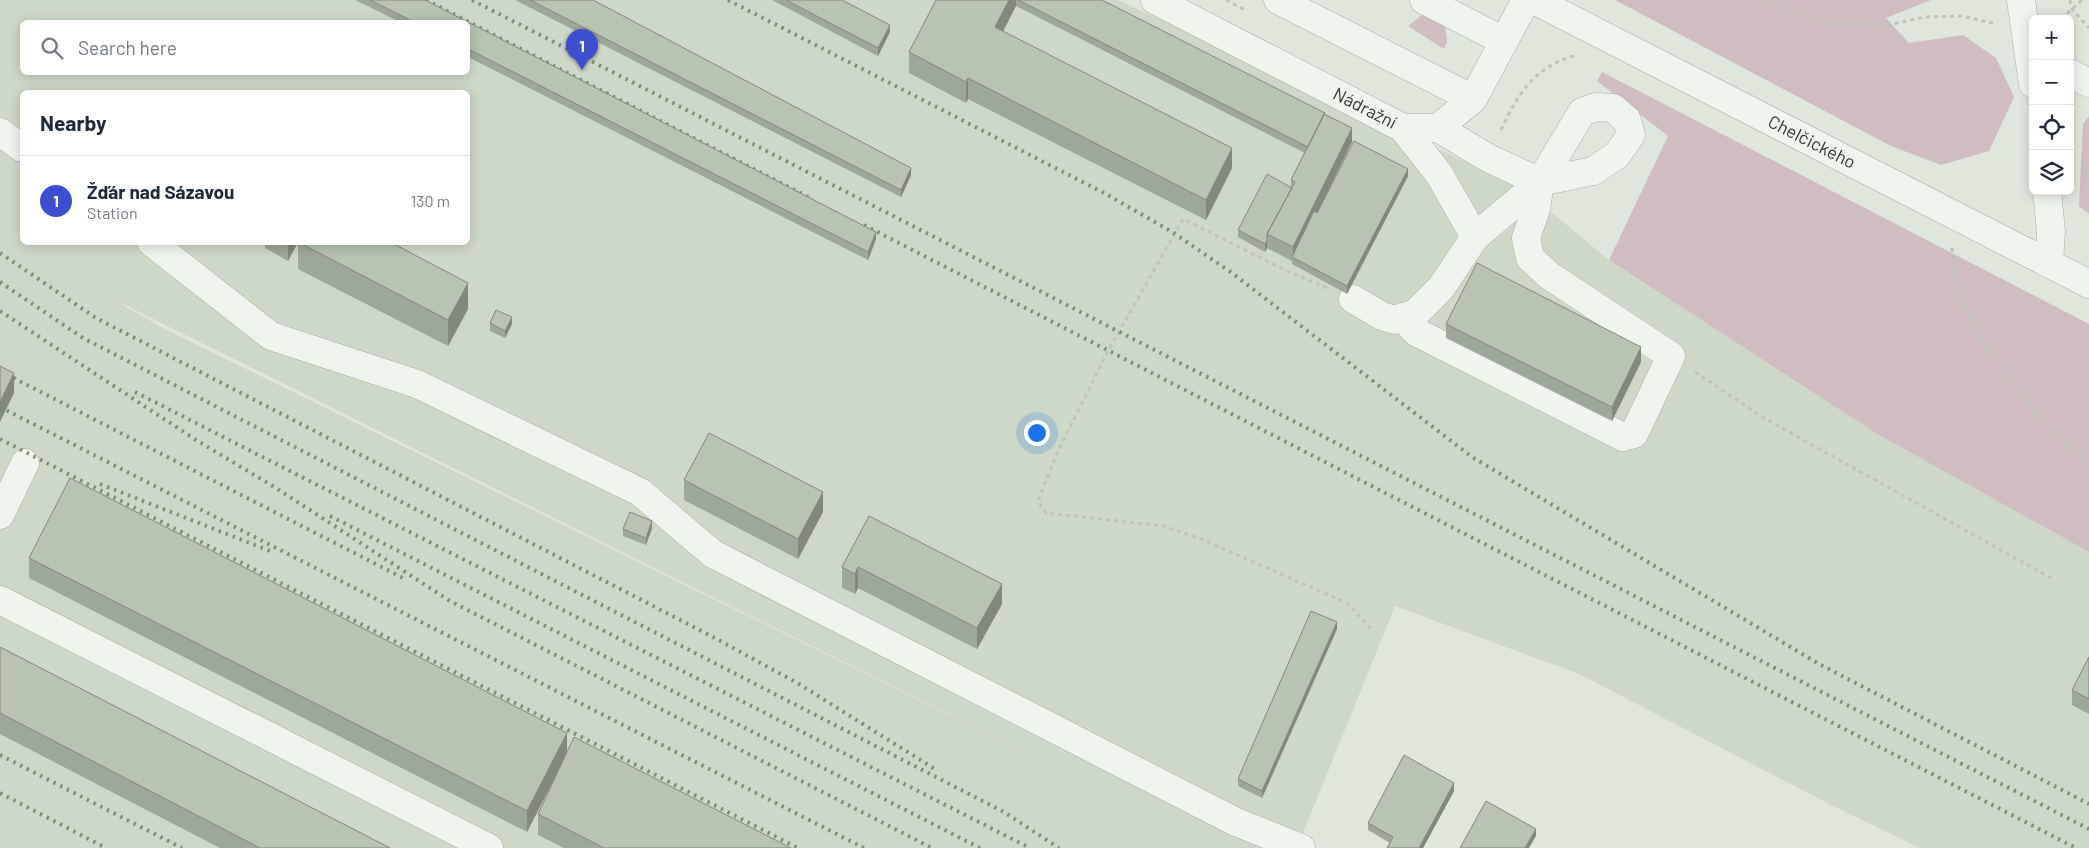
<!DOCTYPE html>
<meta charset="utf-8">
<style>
body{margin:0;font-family:Barlow,sans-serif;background:#f6f6f7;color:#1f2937}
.controls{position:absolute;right:15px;top:15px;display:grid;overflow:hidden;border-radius:8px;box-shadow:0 2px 12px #0003}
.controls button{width:45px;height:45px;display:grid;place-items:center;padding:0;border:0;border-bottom:1px solid #e0e1e3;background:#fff;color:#1f2937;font:25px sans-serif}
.you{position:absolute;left:1036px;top:432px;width:18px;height:18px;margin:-12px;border:4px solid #fff;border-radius:50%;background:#1a73e8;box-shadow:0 0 0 8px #1a73e833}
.badge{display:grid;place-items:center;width:32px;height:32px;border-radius:50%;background:#3b4fd0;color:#fff;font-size:16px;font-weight:700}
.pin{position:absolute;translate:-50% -41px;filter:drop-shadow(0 1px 2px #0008)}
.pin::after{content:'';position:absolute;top:26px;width:18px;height:15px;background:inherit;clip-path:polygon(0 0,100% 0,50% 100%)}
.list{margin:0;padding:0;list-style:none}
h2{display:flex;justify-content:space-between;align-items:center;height:65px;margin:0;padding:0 20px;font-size:21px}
h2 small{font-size:16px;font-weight:400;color:#747a83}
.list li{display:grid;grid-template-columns:32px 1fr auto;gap:15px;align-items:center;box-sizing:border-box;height:90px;padding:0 20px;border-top:1px solid #e0e1e3}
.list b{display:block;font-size:19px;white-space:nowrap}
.list p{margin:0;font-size:16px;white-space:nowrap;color:#747a83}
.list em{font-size:16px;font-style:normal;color:#747a83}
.icon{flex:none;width:28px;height:28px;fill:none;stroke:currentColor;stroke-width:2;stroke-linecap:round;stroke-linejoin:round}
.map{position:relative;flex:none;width:2089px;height:848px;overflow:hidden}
.search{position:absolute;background:#fff;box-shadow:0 2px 12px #0003;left:20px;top:20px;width:450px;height:55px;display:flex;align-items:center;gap:12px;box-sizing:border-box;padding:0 18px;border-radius:8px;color:#747a83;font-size:19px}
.panel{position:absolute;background:#fff;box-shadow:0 2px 12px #0003;left:20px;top:90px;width:450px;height:155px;border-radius:8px}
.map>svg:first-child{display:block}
</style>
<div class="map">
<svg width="2089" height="848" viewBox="0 0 2089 848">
<rect width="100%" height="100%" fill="#dfe6db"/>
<!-- built -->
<path fill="#ced8c9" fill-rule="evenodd" d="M0,0H1118L1522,188L1609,260L1877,434L2089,552V848H1920L1835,807L1579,674L1395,606L1297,848H0ZM22,22H468V72H22ZM22,92H468V242H22ZM107,296L1045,762L163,328Z"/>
<!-- green -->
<path fill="#d0bcc1" d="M1615,0H1931L1886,18L1909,43L1963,35L1996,58L2014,97L1989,151L1941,165L1891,146Z
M1426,12L1445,25L1447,42L1444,49L1408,26Z
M1602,72L2089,324V552L1877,434L1609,260L1668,136L1597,81Z
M2089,116V214L2079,206L2083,124Z"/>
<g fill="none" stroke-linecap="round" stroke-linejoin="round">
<defs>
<g id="minor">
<path id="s1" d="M1155,0L1403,128H1438L1473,99L1526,0"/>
<path d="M1278,0L1473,99"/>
<path d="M1424,0L1504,41"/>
<path id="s2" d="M1534,0L2089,284"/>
<path d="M2021,0L2033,84"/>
<path d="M2070,73L2089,83"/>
<path d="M1403,128L1439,174L1475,237"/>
<path d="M0,132L22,148"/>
<path d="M2047,191L2051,231L2049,264"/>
<path d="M151,242L271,336L417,384L640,492L713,554L1236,822L1301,848"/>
<path d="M1353,299L1382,316L1394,320L1416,313L1441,288L1475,237L1540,182L1582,112L1596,107L1613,108L1627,120L1631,135L1617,155L1593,171L1540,182L1488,158L1438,128"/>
<path d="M1403,317L1416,332L1623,437L1634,434L1671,356L1550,276L1530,258L1526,238L1536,209L1540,182"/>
<path d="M0,515L25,463"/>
<path d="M0,600L489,848"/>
</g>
</defs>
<!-- minor casing -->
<use href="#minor" stroke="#a6b0a1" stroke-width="29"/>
<!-- path -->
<path stroke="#bdc4ba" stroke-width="3" stroke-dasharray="4 4" stroke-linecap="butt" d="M1226,0L1245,10
M1763,0L1816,21L1888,25L1925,17L1962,16L1996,24
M2070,0L2072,9L2089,28
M2061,19L2082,0
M1501,130C1519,92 1533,68 1576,55
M1952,248L1955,288L1978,335L2054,437L2089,460
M1327,288L1289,272L1183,219L1108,351L1057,453L1038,501L1046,513L1163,526L1201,539L1347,603L1374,632
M1695,372L1764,418L2051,578"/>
<!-- minor -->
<use href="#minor" stroke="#f0f4ee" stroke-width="28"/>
<!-- rail -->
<path stroke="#7e9074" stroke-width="4" stroke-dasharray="2.5 5" stroke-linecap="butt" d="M426,0L810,198
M472,0L2089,829
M728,0L1106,194L1174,233L1232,273L1472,457L1819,664L2089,804
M864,225L2076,848
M0,253L96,318L713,637L799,684L938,771
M0,282L83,338L1004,812L1059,848
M0,311L196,440L276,488L450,601L932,848
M0,371L403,578
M135,392L1030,848
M0,407L864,848
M0,439L798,848
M100,484L270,551
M330,516L980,848
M0,755L182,848
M0,793L106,848"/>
</g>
<!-- wall -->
<path fill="#9ea899" d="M355,0H425L876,232V239L868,260L468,57V22H400Z
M515,0H593L911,175L901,197Z
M772,0H842L890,32L878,56Z
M936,0H1102L1325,115L1352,142L1323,200L1408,176L1347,294L1292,264V261L1267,248L1265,252L1238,237V230L1291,187V180L1305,153L1016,6L1003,31L1232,168L1206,220L968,99L966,103L909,73V52Z
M265,242H390L468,309L448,346L298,269V243L288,261L265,248Z
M490,323L512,324L505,338L490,331Z
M1446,324L1641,362L1612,421L1446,338Z
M684,480L823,512L798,559L684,500Z
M869,516L1002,604L977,649L858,588L855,594L842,588V567Z
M652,528L646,545L623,536V529Z
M29,558L567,752L791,848H564L538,835V814L560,768L527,832L29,578Z
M1337,629L1262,798L1238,786V779Z
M0,647L390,848H220L0,734Z
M2089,657V714L2072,705V690Z
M1454,791L1423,848H1387L1390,843L1368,830V823Z"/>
<!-- shaded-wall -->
<path fill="#81887d" d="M1009,0H1016V6L995,47V27Z
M890,25V32L878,56V48Z
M968,78V99L966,103V82Z
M1352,128V142L1295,258L1293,257V247Z
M1232,148V168L1206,220V200Z
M911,168V175L901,197V190Z
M1408,169V176L1347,294V286Z
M876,232V239L868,260V252Z
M1267,241V248L1265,252V244Z
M290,242H298L288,261V246Z
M468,283V309L448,346V320Z
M512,317V324L505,338V331Z
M1641,347V362L1612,421V407Z
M14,373V393L0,422V402Z
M823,492V512L798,559V539Z
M652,521V528L646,545V538Z
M858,567V588L855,594V574Z
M1002,584V604L977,649V628Z
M1337,622V629L1262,798V791Z
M567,733V753L527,832V811Z
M1454,783V791L1423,848H1419Z
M1536,829V836L1529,848H1525Z"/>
<!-- building -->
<path fill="#b8c3b2" stroke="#81887d" d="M370,0H425L876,232L868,252L468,49V22H414Z
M530,0H593L911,168L901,190Z
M786,0H842L890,25L878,48Z
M936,0H1009L995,27L1232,148L1206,200L968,78L966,82L909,52Z
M1018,0H1102L1325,113L1308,147Z
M1324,114L1352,128L1293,247L1267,234L1295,182L1291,180Z
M1354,141L1408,169L1347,286L1292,257L1314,211L1317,213Z
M1267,174L1292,188L1267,234V241L1265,244L1238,230Z
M281,242H290L288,246Z
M298,242H390L468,283L448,320Z
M1477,263L1641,347L1612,407L1446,324Z
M496,310L512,317L505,331L490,323Z
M0,366L14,373L0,402Z
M709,433L823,492L798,539L684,480Z
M70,478L567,733L527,811L29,558Z
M630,512L652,521L646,538L623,529Z
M869,516L1002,584L977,628L858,567L855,574L842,567Z
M1311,611L1337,622L1262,791L1238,779Z
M0,647L390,848H260L0,713Z
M2089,657V699L2072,690Z
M574,737L791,848H604L538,814Z
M1404,755L1454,783L1419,848H1387L1393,837L1368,823Z
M1486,801L1536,829L1525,848H1460Z"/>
<g text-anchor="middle" stroke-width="4" stroke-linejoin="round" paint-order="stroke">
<!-- street labels -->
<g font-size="18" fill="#2d3c25" stroke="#eef4ea">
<text dy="6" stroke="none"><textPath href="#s1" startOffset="236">Nádražní</textPath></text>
<text dy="6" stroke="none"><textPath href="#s2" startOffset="312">Chelčického</textPath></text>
</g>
</g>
</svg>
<div class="controls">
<button>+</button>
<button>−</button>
<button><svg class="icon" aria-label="locate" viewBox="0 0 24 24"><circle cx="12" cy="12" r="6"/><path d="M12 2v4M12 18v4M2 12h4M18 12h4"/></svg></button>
<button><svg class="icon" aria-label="layers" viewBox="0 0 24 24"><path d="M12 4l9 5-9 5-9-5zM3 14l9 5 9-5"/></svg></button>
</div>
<div class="you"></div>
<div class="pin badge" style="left:582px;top:70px">1</div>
<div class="search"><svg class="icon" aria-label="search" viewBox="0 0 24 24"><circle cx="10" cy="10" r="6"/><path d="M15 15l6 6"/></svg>Search here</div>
<section class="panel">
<h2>Nearby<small></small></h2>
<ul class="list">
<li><span class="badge">1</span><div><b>Žďár nad Sázavou</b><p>Station</p></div><em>130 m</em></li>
</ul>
</section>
</div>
